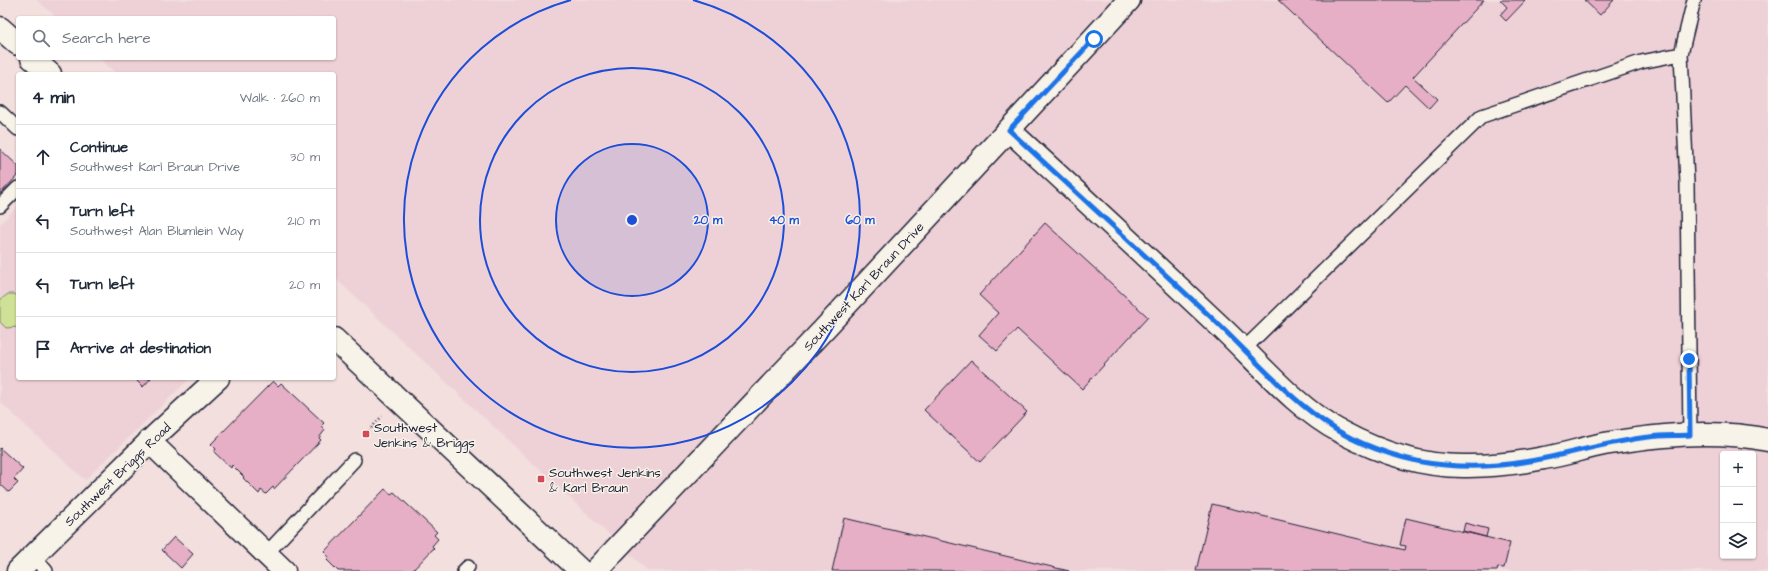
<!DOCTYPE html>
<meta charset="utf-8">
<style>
body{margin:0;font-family:"Architects Daughter",sans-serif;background:#f6f6f7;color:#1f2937}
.controls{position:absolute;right:12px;bottom:12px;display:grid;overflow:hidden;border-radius:4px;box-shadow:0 1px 3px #0004}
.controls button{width:36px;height:36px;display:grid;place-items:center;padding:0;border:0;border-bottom:1px solid #e0e1e3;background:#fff;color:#1f2937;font:20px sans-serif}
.stop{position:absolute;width:12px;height:12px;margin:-9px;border:3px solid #1a73e8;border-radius:50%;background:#fff}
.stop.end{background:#1a73e8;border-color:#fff;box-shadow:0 1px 4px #0008}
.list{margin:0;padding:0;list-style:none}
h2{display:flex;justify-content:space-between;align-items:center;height:52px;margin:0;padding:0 16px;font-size:17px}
h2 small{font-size:13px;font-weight:400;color:#747a83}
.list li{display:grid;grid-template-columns:26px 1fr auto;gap:12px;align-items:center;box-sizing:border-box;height:64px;padding:0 16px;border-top:1px solid #e0e1e3}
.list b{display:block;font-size:15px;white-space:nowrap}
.list p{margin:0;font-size:13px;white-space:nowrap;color:#747a83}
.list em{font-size:13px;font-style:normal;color:#747a83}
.icon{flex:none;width:22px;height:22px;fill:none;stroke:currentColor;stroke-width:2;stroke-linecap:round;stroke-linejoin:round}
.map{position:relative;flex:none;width:1768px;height:571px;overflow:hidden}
.search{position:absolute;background:#fff;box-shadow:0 1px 3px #0004;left:16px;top:16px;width:320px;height:44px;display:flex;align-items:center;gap:10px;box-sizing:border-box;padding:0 14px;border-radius:4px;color:#747a83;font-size:15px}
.panel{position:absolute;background:#fff;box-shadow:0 1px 3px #0004;left:16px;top:72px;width:320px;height:308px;border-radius:4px}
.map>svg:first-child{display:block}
</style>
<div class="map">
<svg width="1768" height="571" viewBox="0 0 1768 571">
<rect width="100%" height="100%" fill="#f2dfde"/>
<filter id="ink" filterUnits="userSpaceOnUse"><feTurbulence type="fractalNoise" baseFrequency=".025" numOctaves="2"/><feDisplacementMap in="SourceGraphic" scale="8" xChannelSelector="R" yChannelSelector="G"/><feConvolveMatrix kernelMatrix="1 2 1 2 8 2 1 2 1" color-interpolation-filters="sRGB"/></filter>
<g filter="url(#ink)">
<!-- built -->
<path fill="#eed1d7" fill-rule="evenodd" d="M37,0H1768V571H648L334,277V74H117L99,58H334V18H57ZM1723,454H1753V556H1723Z
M18,206V378H190L85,480L0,402V224Z"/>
<!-- green -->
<path fill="#cfe196" stroke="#788268" d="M8,294H15L18,297V327L6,328L0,322V300Z"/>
<!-- building -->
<path fill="#e6afc6" stroke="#22223b" d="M1278,0H1484L1413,77L1437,99L1429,108L1405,85L1388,103Z
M1500,0H1526L1506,21L1500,15L1507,7Z
M1584,0H1614L1600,15Z
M0,149L18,166V175L0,194Z
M1045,223L1148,317L1082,389L1017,329L997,351L979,335L998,313L979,295Z
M971,360L1027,412L980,462L924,410Z
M134,378H151L143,387Z
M273,381L278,386L281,383L324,423L321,426L325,430L319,438L321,440L274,489L273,487L266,494L261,490L259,494L243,478L244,477L232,465L231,468L214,452L216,449L211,444Z
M0,448L23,469L14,479L18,483L9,492L0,484Z
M385,489L391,494L394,492L437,532L434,535L438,539L432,546L434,548L412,571H338L327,560L329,557L324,552Z
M1212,504L1405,550L1406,546L1400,545L1406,518L1510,543L1504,568L1498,567L1497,571H1196Z
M844,518L1069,571H832Z
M1465,523L1488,529L1486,537L1463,531Z
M174,537L193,554L181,568L162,550Z"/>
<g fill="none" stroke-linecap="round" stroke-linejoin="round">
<defs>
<path id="lane" d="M0,112L18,129
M0,206L18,188
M1244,349L1482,116L1641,62L1681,54
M1690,435L1687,183L1681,54L1694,0
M266,554L354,460
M33,556L46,571
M464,571L468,567"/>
<path id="street" d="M1009,130C1081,196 1153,263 1224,330C1260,364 1297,409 1341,432C1380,453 1424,467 1468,466C1493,466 1519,463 1544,458C1564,455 1584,448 1604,444C1657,435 1715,429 1768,440
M149,441L284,571
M18,571L156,435L218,378
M595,571L825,328L1129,0"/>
<path id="secondary" d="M0,28L18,44
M32,58L50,74
M334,339L581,571"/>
</defs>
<!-- lane casing -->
<use href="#lane" stroke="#22223b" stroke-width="16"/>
<!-- street casing -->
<use href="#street" stroke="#22223b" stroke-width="25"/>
<!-- secondary casing -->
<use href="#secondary" stroke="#22223b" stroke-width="25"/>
<!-- path -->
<path stroke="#22223b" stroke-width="2.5" stroke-dasharray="1 3" stroke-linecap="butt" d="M366,434L382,416"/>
<!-- lane -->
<use href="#lane" stroke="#f7f3e8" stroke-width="13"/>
<!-- street -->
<use href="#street" stroke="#f7f3e8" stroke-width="22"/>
<!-- secondary -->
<use href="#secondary" stroke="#f7f3e8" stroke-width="22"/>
</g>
</g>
<g fill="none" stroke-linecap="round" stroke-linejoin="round" filter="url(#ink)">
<!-- route -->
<path stroke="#1a73e8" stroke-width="5" d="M1094,39L1009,130C1077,193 1146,256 1214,320C1254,358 1291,402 1338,431C1367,448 1411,463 1445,465C1478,468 1513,465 1546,458C1580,451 1614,441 1649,437C1662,435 1676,436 1690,435L1689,359"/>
</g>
<!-- distance rings -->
<circle cx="632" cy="220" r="76" fill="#1d4ed8" fill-opacity=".12"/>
<g fill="none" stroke="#1d4ed8" stroke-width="2">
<circle cx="632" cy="220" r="76"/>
<circle cx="632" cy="220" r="152"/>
<path d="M693 0A228 228 0 1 1 571 0"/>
</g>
<!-- markers -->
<g fill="#d1495b" stroke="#f7f3e8" stroke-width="1.5">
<rect x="362" y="430" width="8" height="8" rx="2"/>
<rect x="537" y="475" width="8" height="8" rx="2"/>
</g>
<g text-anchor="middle" stroke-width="3" stroke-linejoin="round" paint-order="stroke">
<!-- street labels -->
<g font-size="13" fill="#22223b" stroke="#f7f3e8">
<text transform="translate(863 286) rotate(-47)" y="5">Southwest Karl Braun Drive</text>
<text transform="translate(117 474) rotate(-44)" y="5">Southwest Briggs Road</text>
</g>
<!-- poi labels -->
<g font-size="13" fill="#22223b" stroke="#f7f3e8" text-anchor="start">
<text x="374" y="432">Southwest<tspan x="374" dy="15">Jenkins &amp; Briggs</tspan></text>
<text x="549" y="477">Southwest Jenkins<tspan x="549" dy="15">&amp; Karl Braun</tspan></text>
</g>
</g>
<circle cx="632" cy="220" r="6" fill="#1d4ed8" stroke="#f7f3e8" stroke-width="2"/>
<g font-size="12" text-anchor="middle" font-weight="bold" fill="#1d4ed8" stroke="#f7f3e8" stroke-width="3" stroke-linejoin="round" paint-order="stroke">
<text x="708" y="224">20 m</text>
<text x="784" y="224">40 m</text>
<text x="860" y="224">60 m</text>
</g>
</svg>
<div class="controls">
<button>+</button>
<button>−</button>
<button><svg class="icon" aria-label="layers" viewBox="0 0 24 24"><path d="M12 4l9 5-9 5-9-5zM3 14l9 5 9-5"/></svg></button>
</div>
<div class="stop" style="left:1094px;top:39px"></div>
<div class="stop end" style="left:1689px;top:359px"></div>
<div class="search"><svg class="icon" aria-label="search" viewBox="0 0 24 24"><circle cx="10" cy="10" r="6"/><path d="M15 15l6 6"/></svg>Search here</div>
<section class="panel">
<h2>4 min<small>Walk · 260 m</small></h2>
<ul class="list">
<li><svg class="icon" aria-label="ahead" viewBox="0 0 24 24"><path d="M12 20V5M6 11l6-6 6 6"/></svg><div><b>Continue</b><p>Southwest Karl Braun Drive</p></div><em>30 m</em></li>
<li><svg class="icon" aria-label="left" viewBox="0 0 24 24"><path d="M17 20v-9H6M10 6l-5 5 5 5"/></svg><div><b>Turn left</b><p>Southwest Alan Blumlein Way</p></div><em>210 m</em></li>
<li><svg class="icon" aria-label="left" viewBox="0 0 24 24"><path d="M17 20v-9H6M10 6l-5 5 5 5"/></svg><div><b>Turn left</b></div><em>20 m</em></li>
<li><svg class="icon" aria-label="arrive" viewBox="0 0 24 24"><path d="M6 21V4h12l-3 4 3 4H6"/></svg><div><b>Arrive at destination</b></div></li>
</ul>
</section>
</div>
